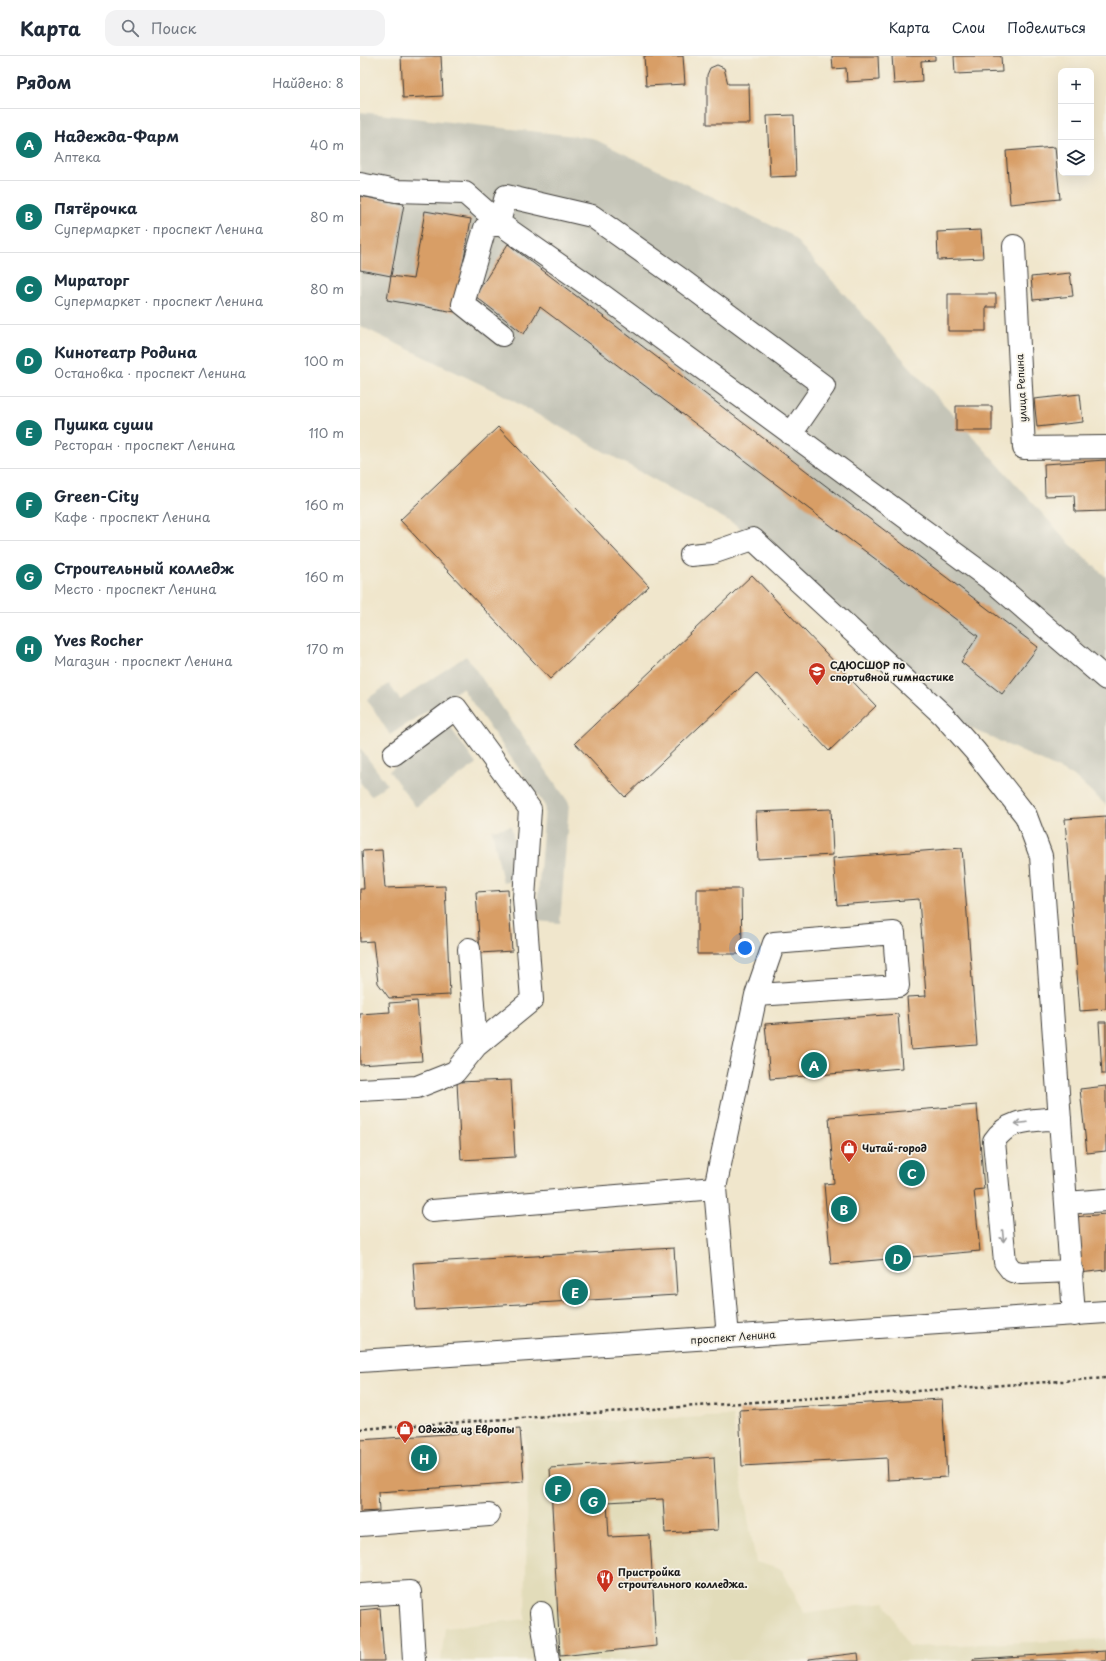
<!DOCTYPE html>
<html lang="ru">
<meta charset="utf-8">
<style>
body{margin:0;font-family:"Playpen Sans",sans-serif;background:#f2f2f3;color:#1f2937}
.controls{position:absolute;right:12px;top:12px;display:grid;overflow:hidden;border-radius:8px;box-shadow:0 4px 16px #0002}
.controls button{width:36px;height:36px;display:grid;place-items:center;padding:0;border:0;border-bottom:1px solid #e0e1e3;background:#fff;color:#1f2937;font:20px sans-serif}
.you{position:absolute;left:385px;top:892px;width:14px;height:14px;margin:-10px;border:3px solid #fff;border-radius:50%;background:#1a73e8;box-shadow:0 0 0 6px #1a73e833}
.badge{display:grid;place-items:center;width:26px;height:26px;border-radius:50%;background:#0f766e;color:#fff;font-size:13px;font-weight:700}
.pin{position:absolute;translate:-50% -50%;border:2px solid #fff;box-shadow:0 1px 4px #0006}
.list{margin:0;padding:0;list-style:none}
h2{display:flex;justify-content:space-between;align-items:center;height:52px;margin:0;padding:0 16px;font-size:17px}
h2 small{font-size:13px;font-weight:400;color:#747a83}
.list li{display:grid;grid-template-columns:26px 1fr auto;gap:12px;align-items:center;box-sizing:border-box;height:72px;padding:0 16px;border-top:1px solid #e0e1e3}
.list b{display:block;font-size:15px;white-space:nowrap}
.list p{margin:0;font-size:13px;white-space:nowrap;color:#747a83}
.list em{font-size:13px;font-style:normal;color:#747a83}
.icon{flex:none;width:22px;height:22px;fill:none;stroke:currentColor;stroke-width:2;stroke-linecap:round;stroke-linejoin:round}
.map{position:relative;flex:none;width:746px;height:1605px;overflow:hidden}
header{display:flex;align-items:center;gap:24px;box-sizing:border-box;height:56px;padding:0 20px;background:#fff;border-bottom:1px solid #e0e1e3}
header strong{font-size:19px}
nav{display:flex;gap:22px;margin-inline-start:auto;font-size:14px}
.search{width:280px;height:36px;background:#f2f2f3;display:flex;align-items:center;gap:10px;box-sizing:border-box;padding:0 14px;border-radius:12px;color:#747a83;font-size:15px}
main{display:flex}
aside{flex:1;background:#fff}
.map>svg:first-child{display:block}
</style>
<header>
<strong>Карта</strong>
<div class="search"><svg class="icon" aria-label="search" viewBox="0 0 24 24"><circle cx="10" cy="10" r="6"/><path d="M15 15l6 6"/></svg>Поиск</div>
<nav><a>Карта</a><a>Слои</a><a>Поделиться</a></nav>
</header>
<main>
<aside>
<h2>Рядом<small>Найдено: 8</small></h2>
<ul class="list">
<li><span class="badge">A</span><div><b>Надежда-Фарм</b><p>Аптека</p></div><em>40 m</em></li>
<li><span class="badge">B</span><div><b>Пятёрочка</b><p>Супермаркет · проспект Ленина</p></div><em>80 m</em></li>
<li><span class="badge">C</span><div><b>Мираторг</b><p>Супермаркет · проспект Ленина</p></div><em>80 m</em></li>
<li><span class="badge">D</span><div><b>Кинотеатр Родина</b><p>Остановка · проспект Ленина</p></div><em>100 m</em></li>
<li><span class="badge">E</span><div><b>Пушка суши</b><p>Ресторан · проспект Ленина</p></div><em>110 m</em></li>
<li><span class="badge">F</span><div><b>Green-City</b><p>Кафе · проспект Ленина</p></div><em>160 m</em></li>
<li><span class="badge">G</span><div><b>Строительный колледж</b><p>Место · проспект Ленина</p></div><em>160 m</em></li>
<li><span class="badge">H</span><div><b>Yves Rocher</b><p>Магазин · проспект Ленина</p></div><em>170 m</em></li>
</ul>
</aside>
<div class="map">
<svg width="746" height="1605" viewBox="0 0 746 1605">
<rect width="100%" height="100%" fill="#f7f3e8"/>
<filter id="ink" filterUnits="userSpaceOnUse"><feTurbulence type="fractalNoise" baseFrequency=".025" numOctaves="2"/><feDisplacementMap in="SourceGraphic" scale="8" xChannelSelector="R" yChannelSelector="G"/><feConvolveMatrix kernelMatrix="1 2 1 2 8 2 1 2 1" color-interpolation-filters="sRGB"/></filter>
<filter id="wash" filterUnits="userSpaceOnUse"><feTurbulence type="fractalNoise" baseFrequency=".012" numOctaves="4" result="noise"/><feDisplacementMap in="SourceGraphic" scale="16" xChannelSelector="R" yChannelSelector="G"/><feGaussianBlur stdDeviation="0.9" result="paint"/><feColorMatrix in="noise" values="0 0 0 0 0 0 0 0 0 0 0 0 0 0 0 0 0 1.4 0 .05"/><feComposite in="paint" operator="in"/></filter>
<g filter="url(#wash)">
<rect width="100%" height="100%" fill="#f0e6cc"/>
<!-- built -->
<path fill="#e2dcba" d="M373,1360L376,1397L396,1506L422,1514L445,1558L525,1546L548,1591L746,1583V1605H81L85,1572L165,1563L168,1416L164,1368Z"/>
<!-- industrial -->
<path fill="#c5c5b8" d="M0,56L232,82L431,179L709,487L746,521V749L714,720L583,659L376,469L137,336L0,270Z
M106,600L209,747L200,867L176,865L185,750L102,632L30,679L7,643L29,628L40,644Z
M90,671L116,708L56,751L29,715Z
M0,692L27,728L11,740L0,726Z
M151,770L162,823L143,827L132,774Z"/>
<g id="blocks">
<!-- building -->
<path fill="#d89e66" d="M41,0H81L83,40L43,42Z
M284,0H323L325,28L286,30Z
M472,0H518L519,24L487,26L486,12L473,13Z
M532,0H575V4L561,5L562,26L534,28Z
M594,0H641L642,16L595,18Z
M357,9L364,12L368,28H389L390,68H347V19L350,12Z
M434,59L436,120L410,121L407,60Z
M695,91L700,143L650,148L646,95Z
M0,140L44,148L31,220L0,214Z
M65,155L111,163L95,256L27,244L31,220L53,223Z
M621,174L623,202L578,204L577,176Z
M148,188L678,591L642,638L601,606L618,580L180,251L164,278L115,240Z
M710,217L713,240L673,244L671,221Z
M588,238H636V251H626V275H588Z
M720,338L723,366L677,371L674,343Z
M596,350H632V375H596Z
M138,371L289,530L190,623L40,464Z
M746,404V455L715,456L714,439L685,440L684,408Z
M392,519L516,650L469,695L396,617L265,741L215,687Z
M471,753L473,799L398,803L396,756Z
M746,760V953L720,955L705,763Z
M602,792L617,989L551,994L547,941L566,940L559,843L477,849L473,802Z
M22,794L25,832L85,830L90,939L29,942L18,927L13,885L0,886V833H4L2,795Z
M337,833H381L382,898H337Z
M148,834L152,895L120,897L116,836Z
M57,945L62,1005L0,1009V958L30,956L29,947Z
M538,958L542,1012L410,1023L405,968Z
M739,966H746V1018H742Z
M151,1024L155,1101L101,1104L97,1026Z
M746,1030V1095L727,1097L720,1033Z
M617,1049L624,1133L614,1134L620,1195L471,1208L464,1128L474,1127L469,1061Z
M746,1158V1214L719,1217L714,1161Z
M314,1192L317,1239L56,1254L53,1207Z
M582,1343L587,1421L528,1424L527,1402L382,1410L379,1354Z
M160,1373L164,1426L18,1436L19,1455L0,1456V1384Z
M354,1401L358,1474L305,1477L303,1443L247,1446L249,1481L290,1479L296,1590L200,1600L190,1412Z
M20,1552L24,1605H0V1554Z
M746,1595V1605H613V1603Z
M498,1597L499,1605H449V1603Z"/>
</g>
</g>
<g filter="url(#ink)">
<use href="#blocks" fill-opacity="0" stroke="#3c3a36" stroke-width="1"/>
<g fill="none" stroke-linecap="round" stroke-linejoin="round">
<defs>
<path id="minor" d="M0,128L36,135L105,137L139,167L146,140L232,160L319,222L464,330L431,378
M654,190L664,392L746,391
M142,279L103,248L125,172L139,167L242,239L630,523L746,623
M331,499L352,497L393,483L583,659L615,695L666,760L681,800L714,1259
M34,698L96,652L170,753L164,842L172,944L116,990
M0,1034L57,1031L95,1016L116,990L109,893
M700,1062C674,1065 650,1061 634,1085L645,1206L652,1215L661,1217L712,1215
M706,1147L746,1144
M72,1155L355,1132
M368,1281L355,1132L396,939L538,930L534,877L414,887L396,939
M0,1469L129,1459
M0,1539L50,1536L54,1605
M181,1557L188,1605"/>
<path id="major" d="M0,1305L746,1256"/>
</defs>
<!-- minor casing -->
<use href="#minor" stroke="#3c3a36" stroke-width="24"/>
<!-- major casing -->
<use href="#major" stroke="#3c3a36" stroke-width="24"/>
<!-- path -->
<path stroke="#3c3a36" stroke-width="2.5" stroke-dasharray="3 3" stroke-linecap="butt" d="M0,1373L746,1322"/>
<!-- minor -->
<use href="#minor" stroke="#fff" stroke-width="22"/>
<!-- major -->
<use href="#major" stroke="#fff" stroke-width="22"/>
</g>
<!-- one-way arrows -->
<defs><path id="oneway-shaft" d="M-6 0H5M1.5-3L5.5 0L1.5 3" fill="none" stroke-width="1.6" stroke-linecap="round" stroke-linejoin="round"/></defs>
<g stroke="#999">
<use href="#oneway-shaft" transform="translate(661 1067) rotate(174)"/>
<use href="#oneway-shaft" transform="translate(643 1180) rotate(85)"/>
</g>
</g>
<!-- icons -->
<defs>
<symbol id="school-pin" viewBox="-11 -11 22 30"><path d="M0 17L-7.5 6A9.5 9.5 0 1 1 7.5 6Z" fill="#c8321e" stroke="#f7f3e8"/><path d="M0-5L7-2L0 1L-7-2ZM-4 1L0 2.5L4 1V4Q0 6-4 4Z" fill="#fff"/></symbol>
<symbol id="shop-pin" viewBox="-11 -11 22 30"><path d="M0 17L-7.5 6A9.5 9.5 0 1 1 7.5 6Z" fill="#c8321e" stroke="#f7f3e8"/><path d="M-5-2.5h2.3a2.7 3.5 0 0 1 5.4 0H5L5.5 6h-11ZM-1.5-2.5h3a1.5 2.3 0 0 0-3 0Z" fill="#fff"/></symbol>
<symbol id="restaurant-pin" viewBox="-11 -11 22 30"><path d="M0 17L-7.5 6A9.5 9.5 0 1 1 7.5 6Z" fill="#c8321e" stroke="#f7f3e8"/><path d="M-5-6h1v4h1v-4h1v4h1v-4h1v5L-1.5 .5V6h-2V.5L-5-1ZM5-6V6H3V1.5H1.5Q1.5-4 5-6Z" fill="#fff"/></symbol>
</defs>
<g fill-rule="evenodd">
<use href="#school-pin" x="447" y="605" width="20" height="27"/>
<use href="#shop-pin" x="479" y="1082" width="20" height="27"/>
<use href="#shop-pin" x="35" y="1363" width="20" height="27"/>
<use href="#restaurant-pin" x="235" y="1512" width="20" height="27"/>
</g>
<g text-anchor="middle" stroke-width="3.5" stroke-linejoin="round" paint-order="stroke">
<!-- street labels -->
<g font-size="10" fill="#1c1c1c" stroke="#f7f3e8">
<text transform="translate(661 332) rotate(-93)" y="4">улица Репина</text>
<text transform="translate(373 1281) rotate(-4)" y="4">проспект Ленина</text>
</g>
<!-- poi labels -->
<g font-size="10" font-weight="bold" fill="#1c1c1c" stroke="#f7f3e8" text-anchor="start">
<text x="470" y="613">СДЮСШОР по<tspan x="470" dy="12">спортивной гимнастике</tspan></text>
<text x="502" y="1096">Читай-город</text>
<text x="58" y="1377">Одежда из Европы</text>
<text x="258" y="1520">Пристройка<tspan x="258" dy="12">строительного колледжа.</tspan></text>
</g>
</g>
</svg>
<div class="controls">
<button>+</button>
<button>−</button>
<button><svg class="icon" aria-label="layers" viewBox="0 0 24 24"><path d="M12 4l9 5-9 5-9-5zM3 14l9 5 9-5"/></svg></button>
</div>
<div class="you"></div>
<div class="pin badge" style="left:454px;top:1009px">A</div>
<div class="pin badge" style="left:484px;top:1153px">B</div>
<div class="pin badge" style="left:552px;top:1117px">C</div>
<div class="pin badge" style="left:538px;top:1202px">D</div>
<div class="pin badge" style="left:215px;top:1236px">E</div>
<div class="pin badge" style="left:198px;top:1433px">F</div>
<div class="pin badge" style="left:233px;top:1445px">G</div>
<div class="pin badge" style="left:64px;top:1402px">H</div>
</div>
</main>
